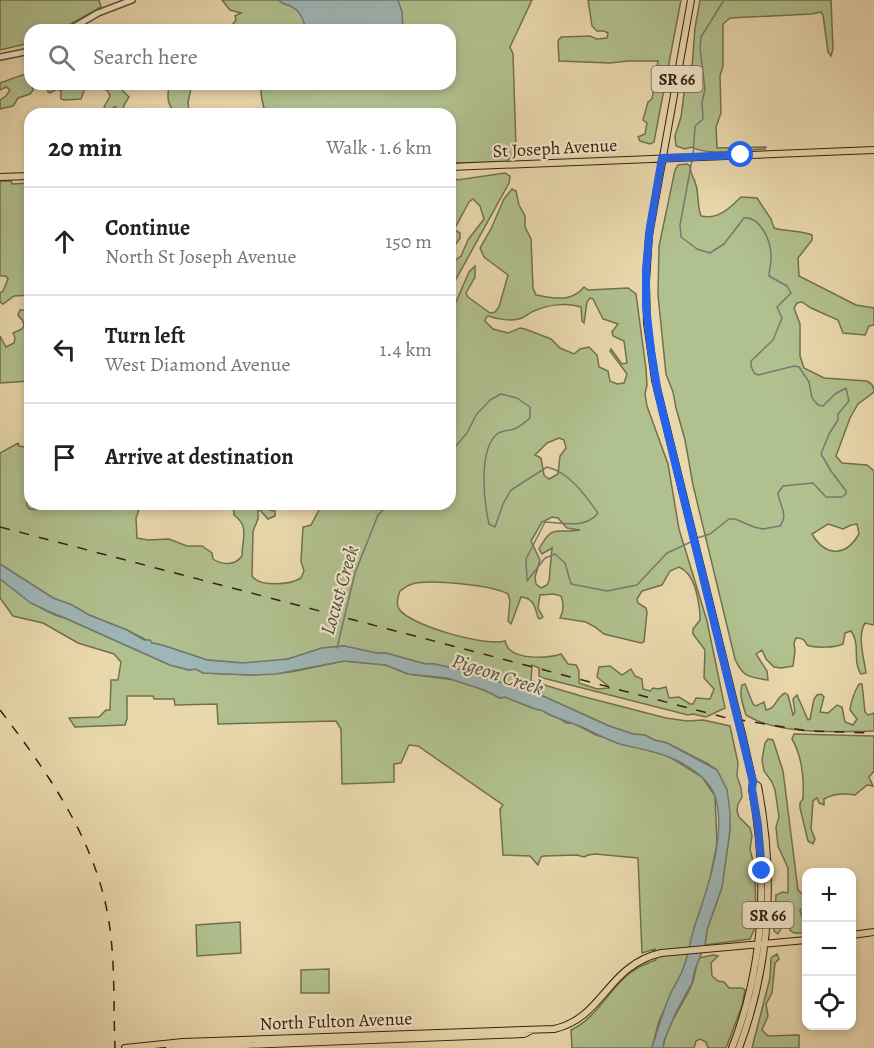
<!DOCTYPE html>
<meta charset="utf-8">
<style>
body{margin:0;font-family:Alegreya,serif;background:#f6f6f6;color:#222}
.controls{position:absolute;right:18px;bottom:18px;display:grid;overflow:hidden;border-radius:12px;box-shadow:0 3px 9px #0003}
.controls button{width:54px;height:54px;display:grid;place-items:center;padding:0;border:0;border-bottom:2px solid #e0e0e0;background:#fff;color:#222;font:30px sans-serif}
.stop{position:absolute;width:18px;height:18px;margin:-14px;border:4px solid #2563eb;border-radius:50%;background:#fff}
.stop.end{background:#2563eb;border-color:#fff;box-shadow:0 2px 6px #0008}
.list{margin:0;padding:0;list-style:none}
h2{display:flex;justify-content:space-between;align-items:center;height:78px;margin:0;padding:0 24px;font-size:26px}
h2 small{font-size:20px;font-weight:400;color:#767676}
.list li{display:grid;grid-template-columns:39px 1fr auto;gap:18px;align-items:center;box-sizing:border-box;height:108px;padding:0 24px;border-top:2px solid #e0e0e0}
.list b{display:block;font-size:22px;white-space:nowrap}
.list p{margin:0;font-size:20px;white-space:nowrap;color:#767676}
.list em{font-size:20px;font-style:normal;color:#767676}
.icon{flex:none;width:33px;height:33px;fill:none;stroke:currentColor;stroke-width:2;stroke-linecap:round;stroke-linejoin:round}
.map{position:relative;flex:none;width:874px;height:1048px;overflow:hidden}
.search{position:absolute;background:#fff;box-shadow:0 3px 9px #0003;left:24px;top:24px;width:432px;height:66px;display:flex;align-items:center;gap:15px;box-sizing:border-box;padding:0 21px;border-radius:18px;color:#767676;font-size:22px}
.panel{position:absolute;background:#fff;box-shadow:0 3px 9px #0003;left:24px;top:108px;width:432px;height:402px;border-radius:18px}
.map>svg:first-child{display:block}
</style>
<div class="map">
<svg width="874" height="1048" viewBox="0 0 874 1048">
<rect width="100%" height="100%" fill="#ead8ad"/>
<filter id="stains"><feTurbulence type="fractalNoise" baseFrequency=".00333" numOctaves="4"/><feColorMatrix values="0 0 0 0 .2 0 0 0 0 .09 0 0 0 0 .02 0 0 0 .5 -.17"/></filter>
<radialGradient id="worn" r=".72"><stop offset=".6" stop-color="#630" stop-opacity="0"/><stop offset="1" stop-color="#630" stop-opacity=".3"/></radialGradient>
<!-- green -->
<path fill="#b1c08f" stroke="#72704e" stroke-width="1.5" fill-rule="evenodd" d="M0,0H99L101,7L60,30H30V43L0,50Z
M222,0H532L510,47L513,54L516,147L513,156L505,162L450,163V114H270L264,108L262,100L260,84H450V30H236L232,25L236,20L235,16L241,13L230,10Z
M588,0H681L654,142L650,144L640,141L638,137L645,134L647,123L643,120L648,102L652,99L658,61H628L610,63L559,61L558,41L561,37L590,36L597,39L607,38L608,33L604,31H597L592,26Z
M700,0H831L833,49L831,56L828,52L823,15L821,12L811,14L730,18L723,24V66L720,76L721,113L716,127L717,148L766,147L765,149C749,150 704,156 692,147L685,149L676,146L675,136L681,117L685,86L692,68L695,28Z
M22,75H30L33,90L30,94L18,98L13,106L0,109V100L6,96L10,90L6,87L0,90V83Z
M47,84H120L121,89L129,97L124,105L122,114H115L116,107H114L109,112L104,107L110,96L107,90L88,85L85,88L81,99L64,100L61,99V91L57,89L50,93L48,92Z
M169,84H192L188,102L189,111L183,114H176C167,104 167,98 169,84Z
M687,164L690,166C690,175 694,177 696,185C699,196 697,205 701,216C718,220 730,208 741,197L757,198L771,219L774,228C787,232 801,230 812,235V240L798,258L799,276L856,305L874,308V325L869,326L865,335L843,333L838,320L811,308L802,302L797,303L794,308L800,324V356L804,368L824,378L867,381C872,384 874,386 874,392L858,404L850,418L836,456L842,463L867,465L874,471V625L865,623C857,636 864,658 866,673L861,674C852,662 861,644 851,631L845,633L843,644C835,648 814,648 807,645C805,640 803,638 796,638L794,643L795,651L793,666L781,668L774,667L766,659L762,650L756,654L767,671L768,680C750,677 743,678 735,659L693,485L685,440L676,408L673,392L666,374L658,295L659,246L675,170L678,165ZM828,524L843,529L851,525L857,524L859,534C845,558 825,556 812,534Z
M450,173L457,180L505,173L510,176L509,183L450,290V261L453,262L461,256L468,240L484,219L480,206L473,199L469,202L455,228L456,231L460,233V238L451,251Z
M0,181H11L12,184L30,183V295L14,296L3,304L0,302V293L3,291L8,279L6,276H0Z
M512,189L516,191L519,205L525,216V227L531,239L533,288L536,295C554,298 571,303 584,287L588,290L628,288L636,294L646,369L647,385L645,394L647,406L668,464L679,529L707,621L725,708L706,717L693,714L688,715L543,678L539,676V668L532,665L531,681L581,696L666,718L687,721L703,720L730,726L738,763L737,776L741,788L742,797L738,804L737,811L739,817L750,828L752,836L750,849L755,870L756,925L750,939L705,945L707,930L722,887L730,830L727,790L717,770L708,764L667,743L654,740L645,735L633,734L609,726L545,697L467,671L434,664H425L386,653H376L344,646L322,648L288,659L269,662L243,663L207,660L162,645L152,643L127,630L89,615L72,605L53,598L0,564V453L18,443L19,446L30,448V486L27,488V506L30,509H67L68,504H141L136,518L137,538L148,540L169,539L187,546H202L212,553L213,559C222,565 235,566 242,556C242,538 250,527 234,515L233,505L231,504H265L270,510L275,511V516L268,519L260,510L258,511V519L253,531L252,576C260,587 290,585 301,578L304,571L301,561L303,527L311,525L320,508L326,507L330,504H450V304L456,302L469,272L475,266V277L466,293L468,297L490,313L495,312L499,307L508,275L484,257L480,248L491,229L504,199ZM590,298L593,299L603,319L618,324L612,332L613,336L624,341L627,363L622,364L611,349L610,351L627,374L624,383L617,384L610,381L608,371L599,367L597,355L589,347L580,349L574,354L560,348L551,339L525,329L520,328L508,333L493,329L485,321L486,318L488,316C497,319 513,322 522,318C526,316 529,313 534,311C547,305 567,302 581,307L582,321L584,323L587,302ZM559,438L564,440L566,448L560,456L558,474L549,479L544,475L541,458L535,455L547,443ZM552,517L558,518L567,528L580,530C555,534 553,523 539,549L542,554L552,548L549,581L547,585L541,588L536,584L535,577L540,560L531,541L542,522ZM679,567C695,574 698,597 700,614V620L693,629V634L705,650L704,678L714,689L710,699L696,698L693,704H690L679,697L669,698L666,687L658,689L653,688L650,691L643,689L642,679L635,676L631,669L622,675L610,666L599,667L597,677L608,686L609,688L597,689L579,683V671L576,665L568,664L561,654C549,658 519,660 509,649C507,647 506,644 505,641C488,647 410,626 399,609C396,604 398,596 400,591C403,589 408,585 412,584C430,579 492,585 508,594L510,601L508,621L511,624L521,597C534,598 535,607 538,618L540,619L543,617L538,608L540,595L554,594L561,596C564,604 564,611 560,618L586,622L595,627L604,634L641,643L644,642L647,612L646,608L638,603L637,599L642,591L662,585L670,571Z
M20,310H30V381L0,383V336L6,347L14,343L15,338L13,333L22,329L24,326L23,321L18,315Z
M0,579C22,592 39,612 65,618L170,665L189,670L196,669L203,673L252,675L291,672L344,661L386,665L408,674L456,680L484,690L500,698L505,697L532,708L541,709L550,715L556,716L566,723H573L596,735L668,756L702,777L715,796L717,844L708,888L694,929L692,942L683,970L659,1021L652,1048H572L571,1030C598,1017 608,990 630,973C638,967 647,963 656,960L655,949L642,953L638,858L595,854L588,855L584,857L577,855L544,856L541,857L538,865L530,856L503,855L500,809L503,805L418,746L409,745L401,763L394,764V782L342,784L341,729L336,721L218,724L217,704L175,705L174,699H154L153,696H127V719L125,725L75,727L69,718L99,717L106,710H110L111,680H118L121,662L114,654L78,643L43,623L13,616L0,598Z
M745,684L753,704L756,706L764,702L766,710C776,709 776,697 785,693L788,695L793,715L795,712L793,699L797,695L808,720L810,719L814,699L817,695L821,694L824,697L820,712L828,713L837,705L842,707L845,722L853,725L857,719L850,710C851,701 855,691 859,684H862L865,712L868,715L874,713V731C837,732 778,735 746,715C743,705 739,695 742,685Z
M794,734L874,736V771L869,777L873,786L867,785L855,795C844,793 834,793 824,799V805L819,803L817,798L813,801L811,829L815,839L813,844L808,841L800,808V803L803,799C804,780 802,756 792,739Z
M768,739L773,740L783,771L798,890L806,897V907L800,910C801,920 810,923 803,933H794L790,930V921L787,918L778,934L774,931L776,895L783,892L788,893V868L778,846L776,827L779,817L775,790L772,782L764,771L762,760L765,743Z
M240,922L241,953L197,956L196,925Z
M777,954L779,959L775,963L772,993L766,1004L768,1016L762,1030L768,1036L799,1035V1048H752L770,978L771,958Z
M713,955L718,956L711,963L712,976L718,981L724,982L729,988H742L745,990L742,1006L726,1048H708L706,1042L700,1039L696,1041L694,1048H663C666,1024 683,1006 692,984C695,977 695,968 698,961L699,958Z
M329,969V993H301V970Z"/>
<!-- water -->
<path fill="#9eb6b7" stroke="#737a73" stroke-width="1.5" d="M279,0H398L402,12L403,30H306C304,22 301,11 292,7C286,3 283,6 279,0Z
M0,564L53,598L72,605L89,615L127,630L144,640H150L152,643L162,645L207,660L243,663L288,659L322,648L344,646L377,653H386L425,664H434L467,671L545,697L609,726L633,734L645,735L654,740L667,743L717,770L727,790L730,812V830L722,887L707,930L705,945L695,969L692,983L676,1012L664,1041L663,1048H652C657,1031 662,1015 669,997C673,987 680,978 683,969C689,954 690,939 695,925C707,890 727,834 715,796C709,779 692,768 676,760C658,751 639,749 620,744C604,739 589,729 574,724C563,720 552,717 541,710H538L505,697L500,698L484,690L447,678L408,674L386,665L344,661L276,674L252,675L203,673L196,669L189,670L170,665L65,618L50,612L31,603L0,579Z"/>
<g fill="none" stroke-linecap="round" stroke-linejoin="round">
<!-- stream -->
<path stroke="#737a73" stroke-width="1.5" d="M693,156L695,126L703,119L702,103L705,89L700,48L701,37L724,0
M692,160L680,225L681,237L697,249L710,253L724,244L744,218C760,216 771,241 771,255C772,262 769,269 769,276L787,286L791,293L777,307L782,318L773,340L751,361V366L754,373L758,375L794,366L799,367L809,382L812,398L818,405L823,406L835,394L846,388L849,401L838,414V420L829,434L821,454L831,471L846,491V494L842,497H826L813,483L783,486L778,493C779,505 789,514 780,526L763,529L754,527L735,519H729L710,534L697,538
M450,453L467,433L476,415L490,400L501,394L517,398L530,407V418C525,422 520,427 514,429C508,431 502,430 497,434C478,450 484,502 489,524L495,527L503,504L511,490L547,467C569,472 585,495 598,513C586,529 563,523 545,522L526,559L527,581L545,558L555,554L565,563L571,584L607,591L637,585L667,553L693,541
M337,648L355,573L378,515L389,504"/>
<defs>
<path id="minor" d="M69,30L98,13L132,0
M0,57L30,51"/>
<path id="major" d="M691,0L649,235L646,282L647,323L655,380L736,710
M450,167L874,150
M0,177L30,176
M852,935L874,932
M125,1048L183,1042L554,1029C604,1018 606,966 661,953L806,940
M169,1048L524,1034L530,1031
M732,1048C765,964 768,877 752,789L753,782L742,734
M739,1048C771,963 775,875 758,786L753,782"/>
</defs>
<!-- minor casing -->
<use href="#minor" stroke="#614e34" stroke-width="8"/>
<!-- major casing -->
<use href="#major" stroke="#33200c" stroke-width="8"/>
<!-- minor -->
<use href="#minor" stroke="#f1e6ca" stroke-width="5"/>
<!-- major -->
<use href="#major" stroke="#ead8ad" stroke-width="6"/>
<!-- rail -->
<path stroke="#33200c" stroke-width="1.5" stroke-dasharray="10 10" stroke-linecap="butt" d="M0,527L723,717L808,731L874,733
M0,710C45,769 90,832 106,906C116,952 113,1001 115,1048"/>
<defs>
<path id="major-bridge" d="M736,710L742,734"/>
</defs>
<!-- major-bridge casing -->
<use href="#major-bridge" stroke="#33200c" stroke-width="8" stroke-linecap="butt"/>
<!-- major-bridge -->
<use href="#major-bridge" stroke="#ead8ad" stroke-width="6"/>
</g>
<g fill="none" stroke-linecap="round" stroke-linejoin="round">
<!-- route -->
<path stroke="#2563eb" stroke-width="8" d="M741,155L662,158L650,227L646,269V306L651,351L658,393L753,782L752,789L758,825L762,871"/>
</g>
<g text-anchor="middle" stroke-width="4.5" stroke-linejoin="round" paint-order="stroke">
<!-- shield labels -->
<g fill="#f1e6ca" stroke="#6c5b45" stroke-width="1.5">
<rect x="651.5" y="66" width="51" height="26" rx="4.5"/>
<rect x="742.5" y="902" width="51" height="26" rx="4.5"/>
</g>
<g font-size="16" font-weight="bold" fill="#33200c">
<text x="677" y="85">SR 66</text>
<text x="768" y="921">SR 66</text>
</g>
<!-- street labels -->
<g font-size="18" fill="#33200c" stroke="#f1e6ca">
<text transform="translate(555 148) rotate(-3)" y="6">St Joseph Avenue</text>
<text transform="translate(336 1021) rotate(-2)" y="6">North Fulton Avenue</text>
</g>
<!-- water labels -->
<g font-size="20" font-style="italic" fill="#534d3f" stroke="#f1e6ca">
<text transform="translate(339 590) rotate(-74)" y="7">Locust Creek</text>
<text transform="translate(498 674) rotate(18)" y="7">Pigeon Creek</text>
</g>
</g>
<rect width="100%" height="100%" filter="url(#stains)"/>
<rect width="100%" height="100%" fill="url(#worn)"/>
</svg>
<div class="controls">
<button>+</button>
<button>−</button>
<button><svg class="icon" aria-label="locate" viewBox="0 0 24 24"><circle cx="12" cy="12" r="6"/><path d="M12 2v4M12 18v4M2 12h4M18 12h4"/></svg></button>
</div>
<div class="stop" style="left:741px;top:155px"></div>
<div class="stop end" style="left:762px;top:871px"></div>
<div class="search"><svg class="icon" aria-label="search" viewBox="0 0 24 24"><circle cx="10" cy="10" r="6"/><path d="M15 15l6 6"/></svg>Search here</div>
<section class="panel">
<h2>20 min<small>Walk · 1.6 km</small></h2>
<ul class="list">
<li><svg class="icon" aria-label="ahead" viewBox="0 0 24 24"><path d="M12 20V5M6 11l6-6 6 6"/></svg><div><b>Continue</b><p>North St Joseph Avenue</p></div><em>150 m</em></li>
<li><svg class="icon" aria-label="left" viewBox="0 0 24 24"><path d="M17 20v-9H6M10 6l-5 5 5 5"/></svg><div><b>Turn left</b><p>West Diamond Avenue</p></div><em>1.4 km</em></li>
<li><svg class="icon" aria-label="arrive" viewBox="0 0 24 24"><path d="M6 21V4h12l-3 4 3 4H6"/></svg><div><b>Arrive at destination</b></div></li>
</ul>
</section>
</div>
